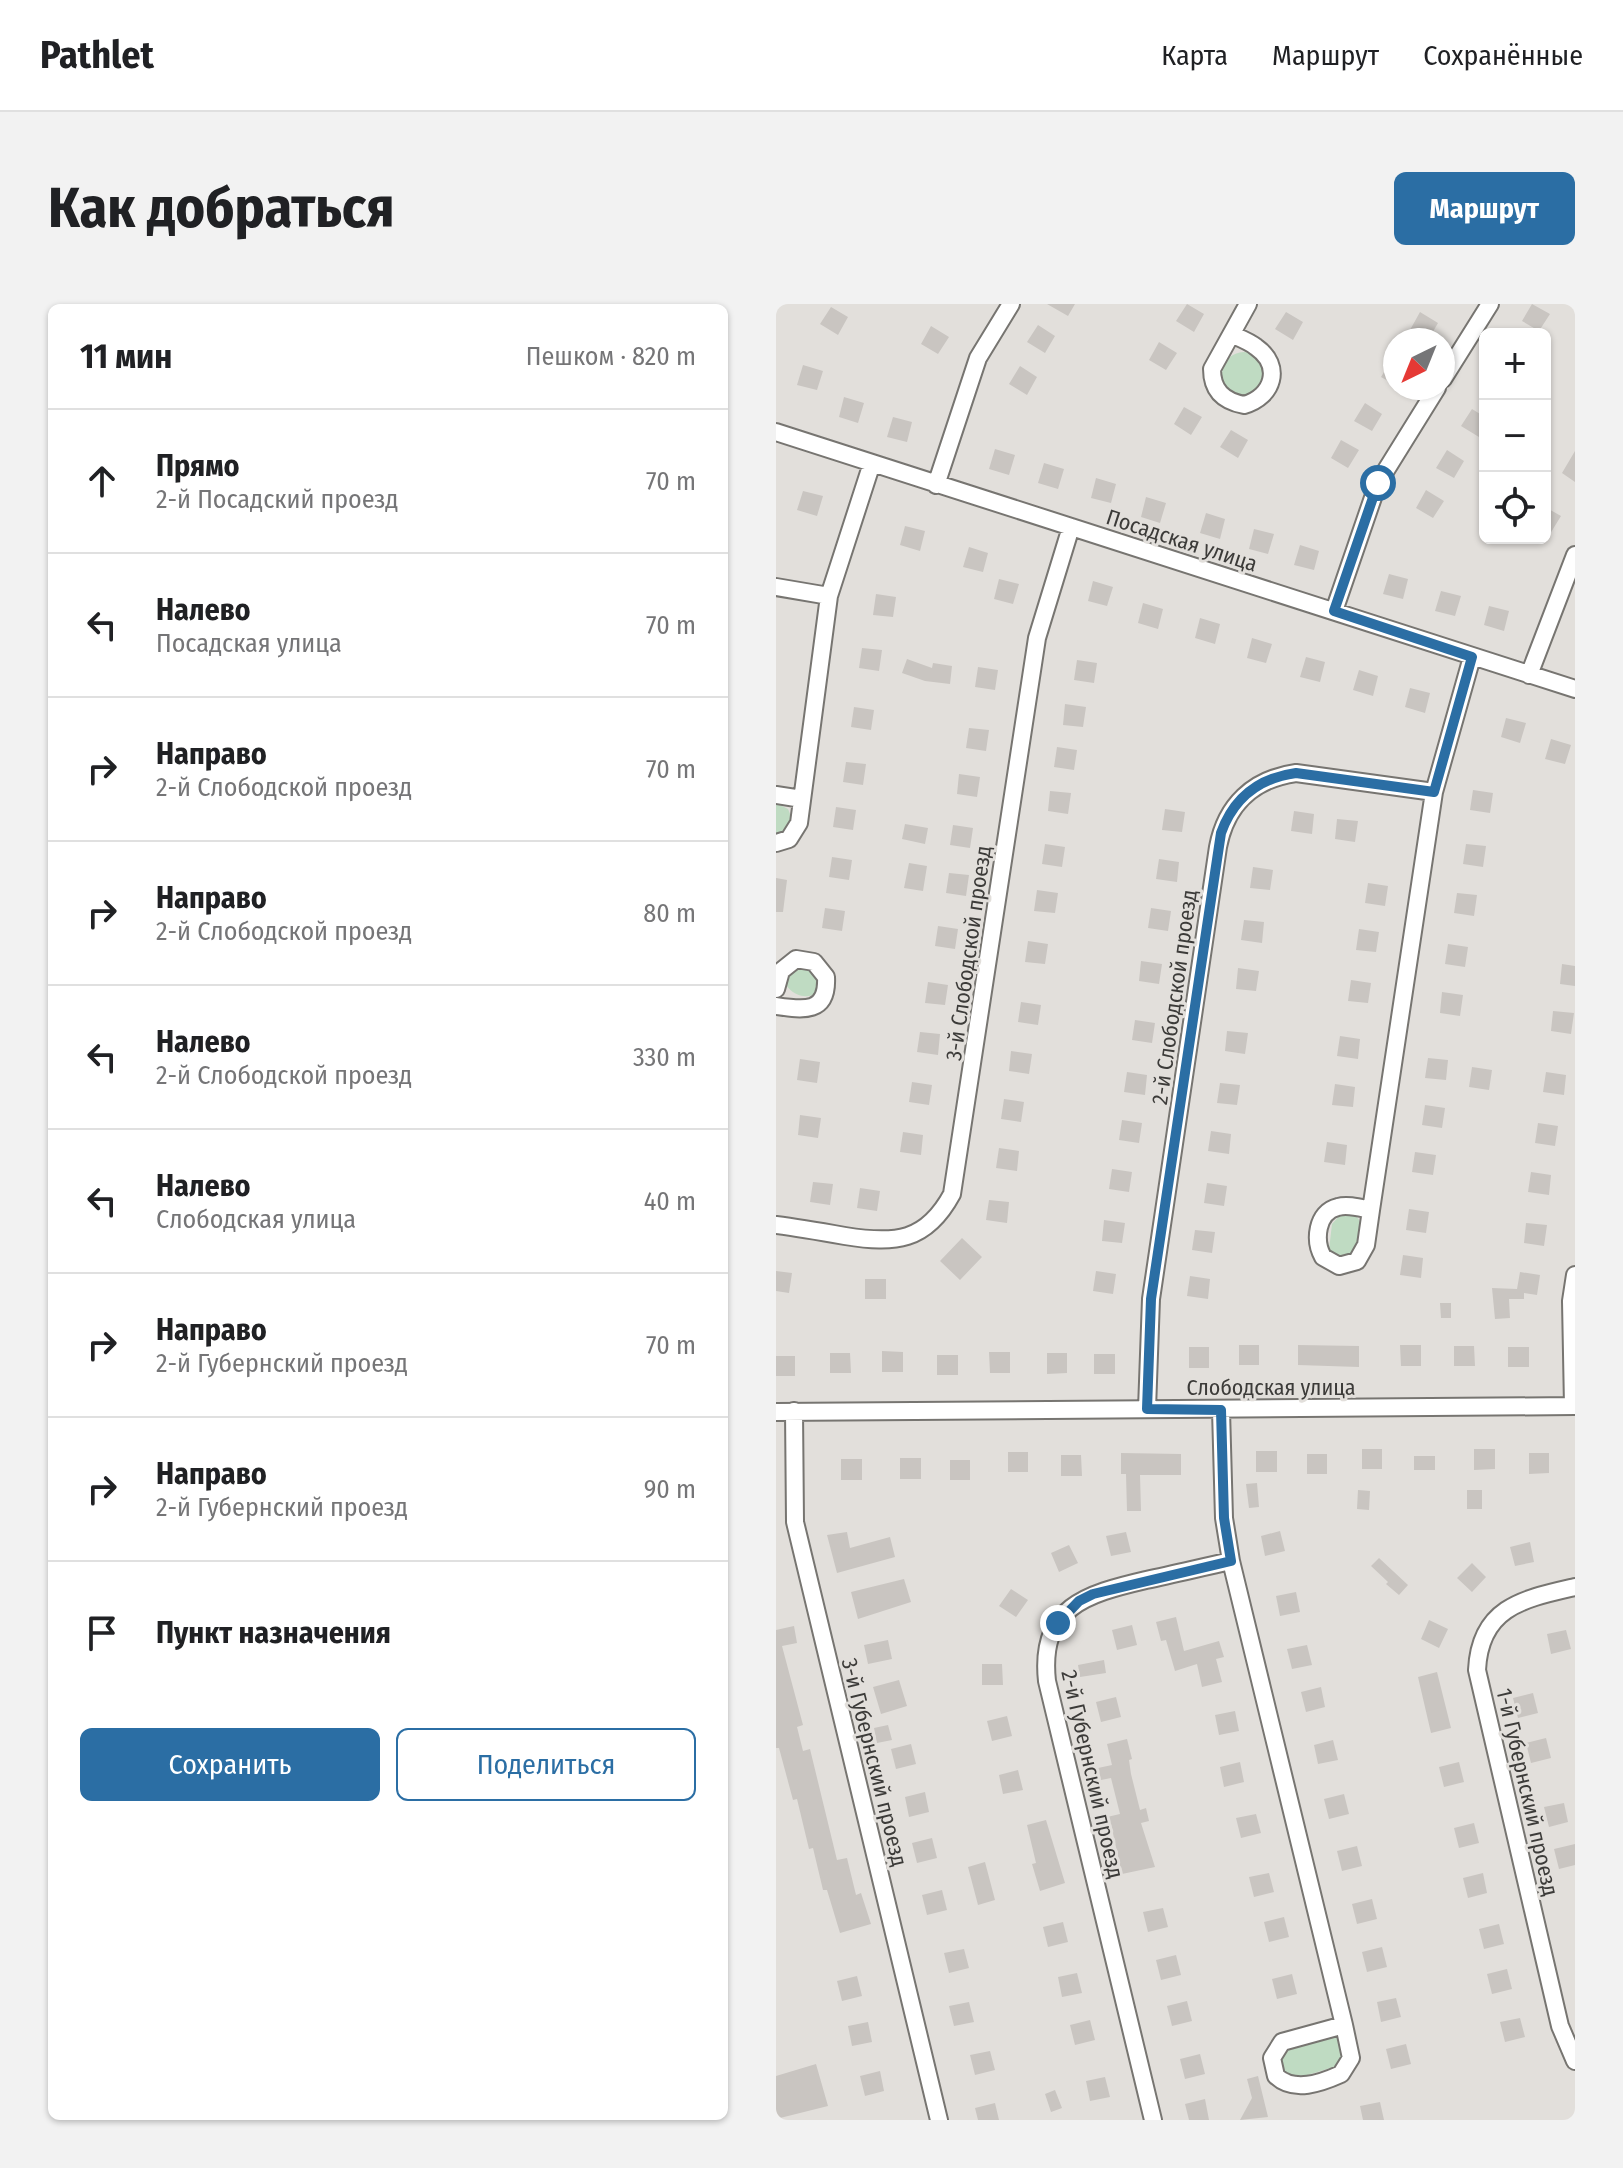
<!DOCTYPE html>
<html lang="ru">
<meta charset="utf-8">
<style>
body{margin:0;font-family:"Fira Sans Condensed",sans-serif;background:#f2f2f2;color:#202124}
.controls{position:absolute;right:24px;top:24px;display:grid;overflow:hidden;border-radius:12px;box-shadow:0 2px 6px #0004}
.controls button{width:72px;height:72px;display:grid;place-items:center;padding:0;border:0;border-bottom:2px solid #e0e0e0;background:#fff;color:#202124;font:40px sans-serif}
.compass{position:absolute;left:607px;top:24px;width:72px;height:72px;border-radius:50%;background:#fff;box-shadow:0 2px 6px #0004;rotate:223deg}
.stop{position:absolute;width:24px;height:24px;margin:-18px;border:6px solid #2b6ea4;border-radius:50%;background:#fff}
.stop.end{background:#2b6ea4;border-color:#fff;box-shadow:0 2px 8px #0008}
.list{margin:0;padding:0;list-style:none}
h2{display:flex;justify-content:space-between;align-items:center;height:104px;margin:0;padding:0 32px;font-size:34px}
h2 small{font-size:26px;font-weight:400;color:#757577}
.list li{display:grid;grid-template-columns:52px 1fr auto;gap:24px;align-items:center;box-sizing:border-box;height:144px;padding:0 32px;border-top:2px solid #e0e0e0}
.list b{display:block;font-size:30px;white-space:nowrap}
.list p{margin:0;font-size:26px;white-space:nowrap;color:#757577}
.list em{font-size:26px;font-style:normal;color:#757577}
.actions{display:flex;gap:16px;padding:24px 32px}
.actions a{flex:1;padding:18px 0;border:2px solid #2b6ea4;border-radius:12px;text-align:center;font-size:28px;color:#2b6ea4}
.actions .main{background:#2b6ea4;color:#fff}
.icon{flex:none;width:44px;height:44px;fill:none;stroke:currentColor;stroke-width:2;stroke-linecap:round;stroke-linejoin:round}
.map{position:relative;flex:none;width:799px;height:1816px;overflow:hidden;border-radius:12px}
header{display:flex;align-items:center;gap:48px;box-sizing:border-box;height:112px;padding:0 40px;background:#fff;border-bottom:2px solid #e0e0e0}
header strong{font-size:38px}
nav{display:flex;gap:44px;margin-inline-start:auto;font-size:28px}
.intro{display:flex;align-items:center;justify-content:space-between;box-sizing:border-box;height:192px;padding:0 48px}
h1{margin:0;font-size:56px}
.button{padding:20px 36px;border-radius:12px;background:#2b6ea4;color:#fff;font-size:28px;font-weight:700}
main{display:flex;gap:48px;padding:0 48px}
aside{flex:1;background:#fff;border-radius:12px;box-shadow:0 2px 6px #0004}
.map>svg:first-child{display:block}
</style>
<header>
<strong>Pathlet</strong>
<nav><a>Карта</a><a>Маршрут</a><a>Сохранённые</a></nav>
</header>
<div class="intro"><h1>Как добраться</h1><a class="button">Маршрут</a></div>
<main>
<aside>
<h2>11 мин<small>Пешком · 820 m</small></h2>
<ul class="list">
<li><svg class="icon" aria-label="ahead" viewBox="0 0 24 24"><path d="M12 20V5M6 11l6-6 6 6"/></svg><div><b>Прямо</b><p>2-й Посадский проезд</p></div><em>70 m</em></li>
<li><svg class="icon" aria-label="left" viewBox="0 0 24 24"><path d="M17 20v-9H6M10 6l-5 5 5 5"/></svg><div><b>Налево</b><p>Посадская улица</p></div><em>70 m</em></li>
<li><svg class="icon" aria-label="right" viewBox="0 0 24 24"><path d="M7 20v-9h11M14 6l5 5-5 5"/></svg><div><b>Направо</b><p>2-й Слободской проезд</p></div><em>70 m</em></li>
<li><svg class="icon" aria-label="right" viewBox="0 0 24 24"><path d="M7 20v-9h11M14 6l5 5-5 5"/></svg><div><b>Направо</b><p>2-й Слободской проезд</p></div><em>80 m</em></li>
<li><svg class="icon" aria-label="left" viewBox="0 0 24 24"><path d="M17 20v-9H6M10 6l-5 5 5 5"/></svg><div><b>Налево</b><p>2-й Слободской проезд</p></div><em>330 m</em></li>
<li><svg class="icon" aria-label="left" viewBox="0 0 24 24"><path d="M17 20v-9H6M10 6l-5 5 5 5"/></svg><div><b>Налево</b><p>Слободская улица</p></div><em>40 m</em></li>
<li><svg class="icon" aria-label="right" viewBox="0 0 24 24"><path d="M7 20v-9h11M14 6l5 5-5 5"/></svg><div><b>Направо</b><p>2-й Губернский проезд</p></div><em>70 m</em></li>
<li><svg class="icon" aria-label="right" viewBox="0 0 24 24"><path d="M7 20v-9h11M14 6l5 5-5 5"/></svg><div><b>Направо</b><p>2-й Губернский проезд</p></div><em>90 m</em></li>
<li><svg class="icon" aria-label="arrive" viewBox="0 0 24 24"><path d="M6 21V4h12l-3 4 3 4H6"/></svg><div><b>Пункт назначения</b></div></li>
</ul>
<div class="actions"><a class="main">Сохранить</a><a>Поделиться</a></div>
</aside>
<div class="map">
<svg width="799" height="1816" viewBox="0 0 799 1816">
<rect width="100%" height="100%" fill="#e2dfdb"/>
<!-- green -->
<path fill="#bfdbc2" d="M446 70a22 22 0 1 1 44 0a22 22 0 1 1-44 0Z
M0,499L12,505L16,515L8,529L0,531Z
M31,661L46,670L43,688C31,696 18,692 10,681L13,665Z
M566,909C594,908 584,934 580,953L558,954L553,946L556,920Z
M554,1730L566,1735L572,1745L564,1761L522,1774L507,1772L502,1753L510,1744Z"/>
<!-- building -->
<path fill="#c9c5c1" d="M271,0H299L292,12Z
M411,0L428,10L418,28L400,17Z
M756,0L774,10L763,27L746,17Z
M55,3L72,13L62,31L44,20Z
M510,8L527,18L517,36L499,25Z
M644,8L662,19L652,36L634,26Z
M262,21L279,32L269,49L251,38Z
M155,22L173,33L162,50L145,40Z
M383,38L401,49L390,66L373,56Z
M619,50V81L605,73Z
M27,61L47,67L41,86L21,81Z
M244,62L261,73L251,91L233,80Z
M68,93L88,99L82,119L63,113Z
M589,99L606,110L596,127L578,117Z
M408,103L426,113L415,131L398,120Z
M696,105L709,113V123L703,133L685,122Z
M117,113L136,118L131,138L111,133Z
M455,126L472,136L462,154L444,143Z
M565,136L583,146L572,164L555,154Z
M219,145L239,151L233,171L213,165Z
M671,146L688,157L678,174L660,164Z
M799,147V178L786,169Z
M268,159L288,165L282,185L262,179Z
M320,174L340,180L335,199L315,194Z
M650,186L668,197L657,214L640,204Z
M27,187L47,192L41,212L21,206Z
M370,193L390,199L384,219L365,213Z
M769,203L785,212L769,238Z
M430,209L449,215L444,235L424,229Z
M129,222L149,227L144,247L124,241Z
M478,225L498,230L492,250L473,245Z
M524,241L543,247L538,266L518,261Z
M193,243L212,249L207,268L187,263Z
M613,270L632,275L627,295L607,290Z
M223,275L243,280L237,300L218,295Z
M317,277L337,283L331,302L312,297Z
M665,287L685,292L679,312L659,307Z
M100,290L120,293L117,313L97,311Z
M367,299L387,305L382,325L362,319Z
M713,302L733,307L728,327L708,321Z
M424,314L444,320L439,340L419,334Z
M476,334L496,340L490,359L471,354Z
M86,344L106,346L103,367L83,364Z
M530,353L549,358L544,378L524,373Z
M131,355L156,364L157,359L176,362L174,380L149,377L126,369Z
M301,356L321,359L318,379L298,376Z
M202,363L222,366L219,386L199,383Z
M583,366L602,372L597,392L577,386Z
M634,384L654,389L649,409L629,403Z
M289,400L310,403L307,423L287,421Z
M78,403L98,406L95,426L75,423Z
M730,414L750,419L744,439L725,433Z
M193,424L213,426L210,447L190,444Z
M775,435L795,441L789,460L769,455Z
M281,443L301,446L298,466L278,463Z
M70,458L90,460L87,481L67,478Z
M183,470L204,473L201,493L181,490Z
M697,486L717,489L714,509L694,506Z
M274,487L295,489L292,510L272,507Z
M60,503L80,506L77,526L57,523Z
M389,505L409,508L406,528L386,526Z
M518,507L538,510L536,530L515,527Z
M561,515L582,517L579,538L559,535Z
M129,520L152,524L149,540L126,535Z
M177,521L197,524L194,544L174,541Z
M269,540L289,543L286,563L266,560Z
M690,540L710,542L707,563L687,560Z
M56,553L76,556L73,576L53,573Z
M383,555L403,558L401,578L380,575Z
M133,559L151,562L147,587L128,584Z
M477,563L497,566L494,586L474,584Z
M173,569L193,571L190,592L170,589Z
M0,574L11,576L7,608H0Z
M592,579L612,582L609,602L589,599Z
M261,586L282,589L279,609L258,607Z
M681,589L701,591L698,612L678,609Z
M49,604L69,607L66,627L46,624Z
M375,604L395,607L392,627L372,624Z
M468,616L488,618L486,639L465,636Z
M162,622L182,625L179,645L159,642Z
M583,625L603,628L600,648L580,646Z
M252,637L272,640L269,660L249,658Z
M672,640L692,643L689,663L669,660Z
M365,657L386,660L383,680L363,677Z
M786,660L799,662V682L784,680Z
M462,664L483,667L480,687L460,685Z
M575,676L595,679L592,699L572,697Z
M152,678L172,681L169,701L149,699Z
M666,688L687,691L684,712L664,709Z
M245,698L265,701L262,721L242,718Z
M777,707L798,709L795,730L775,727Z
M359,716L379,719L376,739L356,736Z
M451,727L472,729L469,750L449,747Z
M144,728L164,730L162,751L141,748Z
M564,732L584,735L582,755L561,752Z
M235,747L256,750L253,770L233,767Z
M652,754L672,756L670,776L649,774Z
M24,755L44,758L41,779L21,776Z
M696,763L716,766L713,786L693,783Z
M351,768L371,771L369,791L348,788Z
M770,768L790,771L788,791L767,788Z
M136,778L156,781L153,801L133,798Z
M444,779L464,781L461,801L441,799Z
M559,780L579,783L577,803L556,801Z
M228,795L248,798L245,818L225,815Z
M649,801L669,804L666,824L646,821Z
M24,811L45,814L42,834L22,831Z
M346,816L366,819L363,839L343,836Z
M762,819L782,822L779,842L759,839Z
M435,827L455,830L453,850L432,847Z
M127,828L147,831L145,851L124,848Z
M551,838L571,841L569,861L548,858Z
M223,844L243,847L241,867L220,864Z
M639,848L660,851L657,871L636,868Z
M336,865L356,868L353,888L333,885Z
M755,868L775,871L773,891L752,888Z
M37,878L57,880L54,901L34,898Z
M431,879L451,882L448,902L428,899Z
M84,884L104,887L101,907L81,904Z
M213,896L233,898L231,919L210,916Z
M633,905L653,908L650,929L630,926Z
M328,916L349,919L346,939L326,937Z
M750,919L771,921L768,942L748,939Z
M419,926L439,928L436,949L416,946Z
M186,934L206,953L184,976L164,957Z
M627,951L647,954L645,974L624,971Z
M0,967L16,969L13,989L0,987Z
M320,967L340,970L337,990L317,987Z
M744,968L764,971L761,991L748,989V995H733L734,1014L719,1015L716,984L741,985Z
M414,972L434,975L432,995L411,992Z
M89,975H110V995H89Z
M664,999H675V1014H665Z
M463,1041H483V1061H463Z
M522,1041L583,1042V1063L522,1061Z
M624,1041H645V1062H625Z
M678,1042H698L699,1062H678Z
M413,1043H433V1064H413Z
M732,1043H753V1063H732Z
M106,1047L127,1048V1068H106Z
M213,1048H234V1069H214Z
M54,1049H74L75,1069H54Z
M271,1049H291V1069L271,1070Z
M318,1050H339V1070H318Z
M161,1051H182V1071H161Z
M0,1052H19V1072H0Z
M586,1145H606V1165H586Z
M698,1145H719V1165L698,1166Z
M480,1147H501V1168H480Z
M232,1148H252V1168H232Z
M345,1149L405,1150V1171H364L365,1207H351L350,1170H345Z
M753,1149H773V1169L753,1170Z
M531,1150H551V1170H531Z
M285,1151H305L306,1172H285Z
M638,1152H659V1166H638Z
M124,1154H145V1175H124Z
M65,1155H86V1176H65Z
M174,1156H194V1176H174Z
M481,1179L483,1203L473,1204L470,1180Z
M582,1186L594,1187L593,1206L581,1205Z
M691,1186H706V1205H691Z
M504,1227L509,1247L489,1252L485,1232Z
M71,1228L74,1244L114,1233L119,1253L61,1269L51,1231Z
M350,1228L355,1248L335,1252L330,1232Z
M754,1238L758,1258L739,1262L734,1243Z
M293,1241L302,1259L283,1268L275,1249Z
M603,1254L632,1281L623,1291L610,1280L612,1278L595,1262Z
M696,1259L710,1273L696,1288L681,1274Z
M128,1275L135,1298L82,1315L75,1288Z
M235,1285L252,1296L240,1313L223,1302Z
M520,1288L524,1308L504,1312L500,1292Z
M400,1313L408,1347L443,1337L448,1353L440,1355L446,1378L426,1383L421,1360L399,1367L390,1336L385,1337L380,1318Z
M653,1316L672,1325L663,1344L645,1335Z
M356,1321L361,1341L341,1346L336,1326Z
M18,1322L21,1339L6,1342L27,1421L21,1423L27,1447L34,1445L61,1556L71,1554L80,1591L85,1589L95,1620L64,1629L51,1586H47L37,1544L33,1545L21,1495L17,1496L3,1444H0V1326Z
M790,1326L795,1345L775,1350L771,1330Z
M112,1336L116,1355L92,1360L88,1341Z
M531,1341L536,1361L516,1365L511,1345Z
M328,1356L330,1369L304,1373L302,1361Z
M206,1360H226L227,1381H206Z
M661,1368L675,1424L655,1429L642,1373Z
M123,1376L131,1402L105,1410L97,1383Z
M545,1383L549,1403L530,1408L525,1388Z
M757,1389L762,1409L742,1414L737,1394Z
M340,1393L345,1413L325,1418L320,1398Z
M459,1407L463,1427L443,1431L439,1411Z
M231,1412L236,1432L216,1437L211,1417Z
M112,1421L116,1436L101,1439L98,1424Z
M770,1434L775,1454L755,1459L750,1439Z
M351,1435L356,1455L353,1456L355,1470L364,1506L370,1504L373,1517L365,1519L379,1563L346,1570L336,1525L334,1526L331,1513L344,1510L335,1474L325,1476L322,1464L336,1461L331,1440Z
M557,1436L562,1456L542,1460L538,1441Z
M135,1440L140,1460L120,1465L115,1445Z
M464,1458L468,1478L448,1483L444,1463Z
M683,1458L688,1478L668,1483L663,1463Z
M242,1466L247,1486L227,1490L223,1471Z
M149,1488L153,1508L133,1513L129,1493Z
M568,1490L573,1510L553,1515L548,1495Z
M788,1499L792,1518L773,1523L768,1503Z
M480,1510L485,1529L465,1534L460,1514Z
M270,1516L289,1579L264,1587L256,1560L260,1559L251,1521Z
M698,1519L703,1539L683,1544L678,1524Z
M156,1534L161,1554L141,1559L136,1539Z
M799,1540V1561L783,1565L778,1545Z
M581,1542L586,1562L566,1567L561,1547Z
M209,1558L219,1596L202,1601L192,1563Z
M493,1569L498,1588L478,1593L473,1573Z
M707,1569L711,1589L692,1594L687,1574Z
M166,1586L171,1606L151,1611L146,1591Z
M596,1595L601,1615L581,1620L576,1600Z
M387,1604L392,1623L372,1628L367,1608Z
M508,1613L513,1633L493,1638L488,1618Z
M287,1618L292,1638L272,1643L267,1623Z
M723,1620L728,1640L708,1645L703,1625Z
M606,1643L611,1663L591,1668L586,1648Z
M188,1645L193,1664L173,1669L168,1649Z
M400,1651L405,1671L385,1676L380,1656Z
M731,1665L736,1685L716,1690L711,1670Z
M301,1669L306,1689L286,1693L282,1673Z
M516,1670L521,1690L501,1695L496,1675Z
M81,1672L86,1692L66,1697L61,1677Z
M620,1694L625,1713L605,1718L601,1698Z
M411,1697L416,1717L396,1722L391,1702Z
M193,1698L198,1718L178,1722L173,1702Z
M744,1714L749,1733L729,1738L724,1718Z
M314,1716L319,1736L299,1741L294,1721Z
M92,1718L96,1738L76,1742L72,1722Z
M630,1740L635,1760L615,1765L610,1745Z
M214,1747L219,1766L199,1771L194,1751Z
M424,1750L429,1770L409,1775L404,1755Z
M40,1760L52,1802L0,1815V1772Z
M104,1767L108,1787L89,1792L84,1772Z
M482,1772L492,1813L464,1816L476,1794L471,1775Z
M329,1773L334,1793L314,1797L310,1777Z
M279,1786L286,1804L275,1808L269,1790Z
M429,1795L433,1816H413L409,1800Z
M604,1798L608,1816H587L584,1802Z
M219,1799L223,1816H202L199,1804Z"/>
<g fill="none" stroke-linecap="round" stroke-linejoin="round">
<defs>
<path id="street" d="M457,31C464,34 474,38 480,43C507,62 497,93 468,101C447,97 436,86 436,65L472,0
M667,75L714,0
M0,128L799,385
M160,181L202,54L235,0
M0,283L53,292
M558,307L602,179L661,84
M753,371L799,251
M0,491L26,495
M0,539L13,535L23,519L53,292L96,159
M0,685L5,667L20,655L38,658L50,673C52,710 27,706 0,702
M595,906L590,941L581,957L563,962L547,953C538,937 540,908 562,903C572,900 585,904 595,906L658,488L696,353
M0,921C23,924 46,928 69,932C119,940 150,938 176,890L261,334L295,223
M797,1102L795,997L799,971
M371,1105L375,995L442,543C450,501 477,475 520,469L658,488
M445,1106L448,1214L455,1257L568,1721L506,1738L496,1754L500,1772C518,1789 545,1779 565,1770L575,1754L568,1721
M18,1107L19,1218L163,1816
M0,1108L799,1102
M799,1283C747,1295 704,1303 701,1366L784,1722L799,1757
M377,1816L271,1377C263,1303 310,1290 370,1276C399,1270 427,1263 455,1257"/>
</defs>
<!-- street casing -->
<use href="#street" stroke="#777571" stroke-width="20"/>
<!-- street -->
<use href="#street" stroke="#fff" stroke-width="16"/>
</g>
<g fill="none" stroke-linecap="round" stroke-linejoin="round">
<!-- route -->
<path stroke="#2b6ea4" stroke-width="10" d="M282,1319L303,1297L317,1290L455,1257L448,1214L445,1106L371,1105L375,995L445,529C458,493 483,474 520,469L658,488L696,353L558,307L602,179"/>
</g>
<g text-anchor="middle" stroke-width="6" stroke-linejoin="round" paint-order="stroke">
<!-- street labels -->
<g font-size="22" fill="#3c3b39" stroke="#e2dfdb">
<text transform="translate(406 236) rotate(18)" y="8">Посадская улица</text>
<text transform="translate(192 649) rotate(-82)" y="8">3-й Слободской проезд</text>
<text transform="translate(398 693) rotate(-82)" y="8">2-й Слободской проезд</text>
<text x="495" y="1091">Слободская улица</text>
<text transform="translate(99 1458) rotate(76)" y="8">3-й Губернский проезд</text>
<text transform="translate(317 1470) rotate(77)" y="8">2-й Губернский проезд</text>
<text transform="translate(752 1488) rotate(77)" y="8">1-й Губернский проезд</text>
</g>
</g>
</svg>
<div class="controls">
<button>+</button>
<button>−</button>
<button><svg class="icon" aria-label="locate" viewBox="0 0 24 24"><circle cx="12" cy="12" r="6"/><path d="M12 2v4M12 18v4M2 12h4M18 12h4"/></svg></button>
</div>
<svg class="compass" viewBox="-18 -18 36 36"><path d="M0-13l5 13h-10z" fill="#e53935"/><path d="M0 13l5-13h-10z" fill="#757577"/></svg>
<div class="stop" style="left:602px;top:179px"></div>
<div class="stop end" style="left:282px;top:1319px"></div>
</div>
</main>
